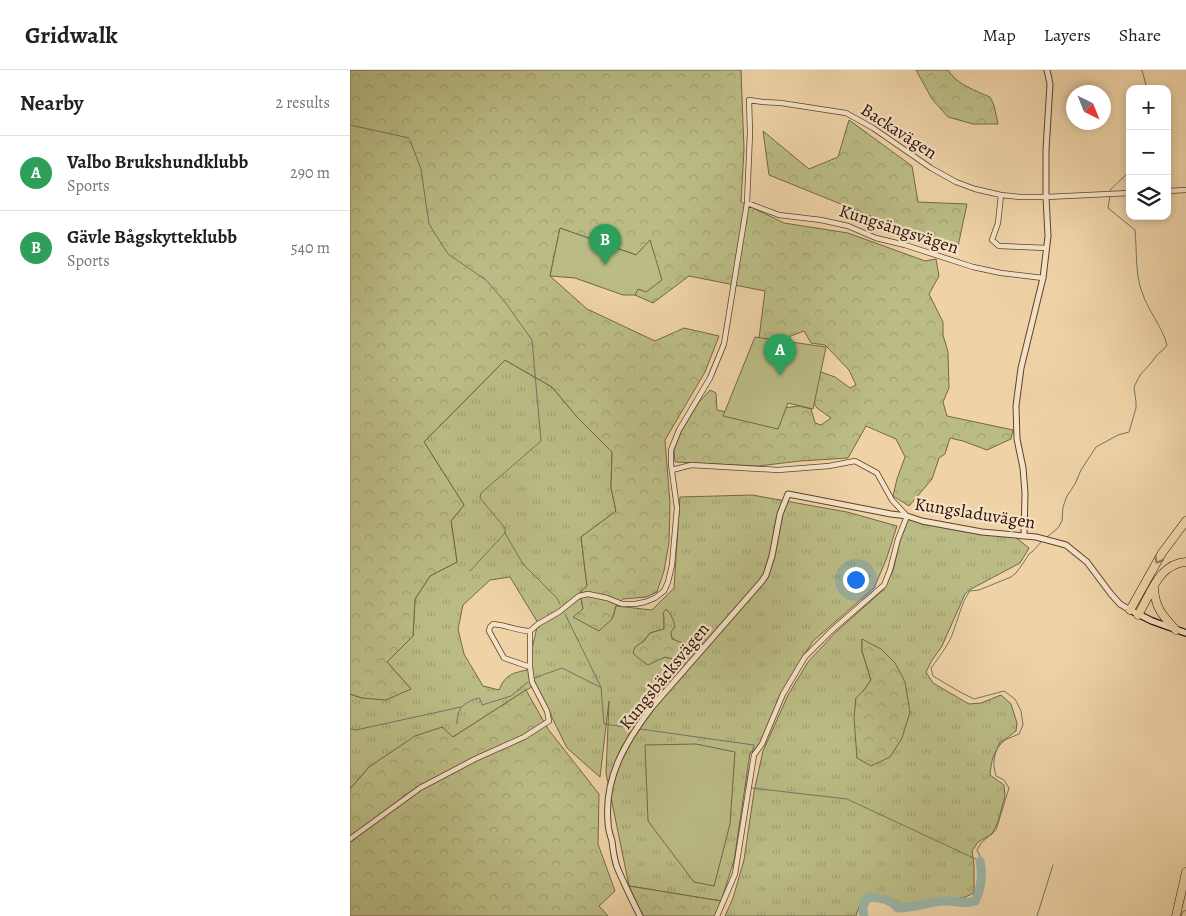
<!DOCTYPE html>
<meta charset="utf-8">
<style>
body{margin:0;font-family:Alegreya,serif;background:#f2f2f2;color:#202124}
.controls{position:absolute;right:15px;top:15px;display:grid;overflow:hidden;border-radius:10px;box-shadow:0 2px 8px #0003}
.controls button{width:45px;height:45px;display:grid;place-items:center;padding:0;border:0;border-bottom:1px solid #e0e0e0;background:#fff;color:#202124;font:25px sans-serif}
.compass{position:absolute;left:716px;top:15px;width:45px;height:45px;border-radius:50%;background:#fff;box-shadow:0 2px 8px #0003;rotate:137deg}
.you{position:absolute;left:505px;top:509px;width:18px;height:18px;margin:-12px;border:4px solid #fff;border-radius:50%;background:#1a73e8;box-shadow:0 0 0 8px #1a73e833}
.badge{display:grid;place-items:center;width:32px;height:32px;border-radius:50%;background:#8f2418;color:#fff;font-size:16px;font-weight:700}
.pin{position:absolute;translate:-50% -41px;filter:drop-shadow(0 1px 2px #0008)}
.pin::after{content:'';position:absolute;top:26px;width:18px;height:15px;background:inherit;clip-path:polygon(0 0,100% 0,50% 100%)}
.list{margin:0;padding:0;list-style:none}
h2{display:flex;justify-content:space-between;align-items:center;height:65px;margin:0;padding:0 20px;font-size:21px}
h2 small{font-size:16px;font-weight:400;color:#757577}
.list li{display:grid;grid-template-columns:32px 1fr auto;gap:15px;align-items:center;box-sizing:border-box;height:75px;padding:0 20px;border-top:1px solid #e0e0e0}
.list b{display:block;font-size:19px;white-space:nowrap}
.list p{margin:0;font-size:16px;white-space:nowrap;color:#757577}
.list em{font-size:16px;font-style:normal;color:#757577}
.icon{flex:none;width:28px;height:28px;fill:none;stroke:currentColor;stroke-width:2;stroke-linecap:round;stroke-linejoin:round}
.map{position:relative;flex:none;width:836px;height:846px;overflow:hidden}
header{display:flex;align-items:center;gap:30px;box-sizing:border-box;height:70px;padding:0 25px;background:#fff;border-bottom:1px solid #e0e0e0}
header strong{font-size:24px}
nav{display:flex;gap:28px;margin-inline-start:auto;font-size:18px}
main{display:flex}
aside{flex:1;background:#fff}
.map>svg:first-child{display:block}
</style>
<header>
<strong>Gridwalk</strong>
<nav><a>Map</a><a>Layers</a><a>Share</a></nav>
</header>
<main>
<aside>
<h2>Nearby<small>2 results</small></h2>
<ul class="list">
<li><span class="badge" style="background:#2e9e5b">A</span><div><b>Valbo Brukshundklubb</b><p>Sports</p></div><em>290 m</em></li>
<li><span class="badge" style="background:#2e9e5b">B</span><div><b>Gävle Bågskytteklubb</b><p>Sports</p></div><em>540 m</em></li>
</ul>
</aside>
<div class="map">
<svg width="836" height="846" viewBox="0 0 836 846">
<defs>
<pattern id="grass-tufts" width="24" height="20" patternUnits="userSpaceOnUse" patternTransform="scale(1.25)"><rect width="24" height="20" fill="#bbbc85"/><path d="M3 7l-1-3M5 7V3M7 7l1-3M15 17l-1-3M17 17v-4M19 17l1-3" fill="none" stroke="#a1a171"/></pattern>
<pattern id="forest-crowns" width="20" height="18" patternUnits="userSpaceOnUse" patternTransform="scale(1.25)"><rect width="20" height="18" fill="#bbbc85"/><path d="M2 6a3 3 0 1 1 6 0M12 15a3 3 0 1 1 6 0" fill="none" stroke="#a1a171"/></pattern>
</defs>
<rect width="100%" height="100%" fill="#efd3a7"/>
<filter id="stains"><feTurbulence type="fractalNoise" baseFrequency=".004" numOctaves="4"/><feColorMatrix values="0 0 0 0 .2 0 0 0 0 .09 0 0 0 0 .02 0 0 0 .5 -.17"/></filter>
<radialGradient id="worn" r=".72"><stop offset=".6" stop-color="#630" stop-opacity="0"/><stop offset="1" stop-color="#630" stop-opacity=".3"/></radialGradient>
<!-- grass -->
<path fill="url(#grass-tufts)" stroke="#746646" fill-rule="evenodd" d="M155,290L202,317L227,347L262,382L261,418L266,441L231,467L237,516L230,523L233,539L262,549L266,536L302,540L324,518L330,427L402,425L497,442L547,456L536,490L524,518L463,571L453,587L410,674L400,683L384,791L371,831L279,816L256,703L259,631L250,707L217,678L186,615L176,620L103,667L19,697L0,719V624L12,628L61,619L37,592L63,566L65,529L80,506L107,492L101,451L114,435L74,372ZM160,507L188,553L177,600C162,603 155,605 149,620L133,616L114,584L108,559L113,535L140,510ZM314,546L331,591L315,587L286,577L294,571L300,563L314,559Z
M559,448L664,466L679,478L670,493L621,519L615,524L592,576L581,592L576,602L583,613L619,634L631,633L651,625L661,634L667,653L666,661C647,675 642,682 640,705L654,715L655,726L648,752L642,764L628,772L622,781L624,795V823L613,828L596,829L555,837L534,827L518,824L510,834L506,846H375L383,828L394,790L404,722L413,681L438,625L458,592L485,563L533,520L543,501L550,471ZM512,569L540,687L507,688L506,628L514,620L521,610L512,581Z"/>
<!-- forest -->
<path fill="url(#forest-crowns)" stroke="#746646" d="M0,0H391L394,80L391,132L434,153L498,163L575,191L586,189L589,206L579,224L593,252V265L598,282L599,318L593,332L597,346L663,360L661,369L637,380L613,371L600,368L595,384L589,388L582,409L559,436L543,426L547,409L555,387L546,369L516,356L498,388L450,391L408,396L325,392L324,380L331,362L349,332L360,320L366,323L367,340L386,344L449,336L461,339L465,353L471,355L481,348L467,338L458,324L468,301L485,307L500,318L506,315L499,300L475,275L461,273L454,261L441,266L434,273L409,268L415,221L339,206L303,233L285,225L300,171L286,185L210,158L200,206L237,239L305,271L334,258L369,266L355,302L315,370L320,433L319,473L314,501L307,522L296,527L273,529L266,536L262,549L249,561L223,547L233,539L230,522L237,516L231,467L266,441L261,418L262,382L227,347L202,317L155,290L74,372L114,435L101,451L107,492L80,506L65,529L63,566L37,592L61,619L36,630L12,628L0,624Z
M566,0H598C606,14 626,21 640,27L644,35L648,54H623L598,47L582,29Z
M499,50L562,96L568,132L617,134L607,181L419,105L413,61L459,99L488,87Z
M316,539C321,544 324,550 325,557L321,562L322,569L333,573L337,585L331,591L315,587L298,595L287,587L283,583L285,577L294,571L300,563L314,559V547L313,543Z
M512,569L531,579L545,593L555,612L560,642L552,668L540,687L521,696L507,688L504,648L506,628L514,620L521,610L512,581Z
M176,620L198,659L249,724L248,774L265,821L249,836L258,846H0V719L19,697L65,666L92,657L103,667Z
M279,816L371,831L365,846H293Z"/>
<!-- green -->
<path fill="#bbbc85" stroke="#746646" d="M210,158L286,185L300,170L312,210L296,222L288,219L285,225H273L225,208L200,206Z
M405,267L476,277L463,339L438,333L428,359L373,346Z
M346,674L385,682L380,754L364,816L344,812L298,751L295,675Z"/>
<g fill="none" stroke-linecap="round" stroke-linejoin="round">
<!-- stream -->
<path stroke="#6e7568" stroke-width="1" d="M792,0L797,19
M0,55L59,68
M60,70L71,99L79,154L98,184L136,210L155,232L182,270L191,371L131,423L130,428L155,458V463L173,494L207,528L210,534
M760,122V120L780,101
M697,467L708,458L712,451L713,437L717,426L725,414L731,400L746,377L768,365L779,362L786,338V332L784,317L790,305L801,293L807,285L814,279L817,275C812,256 798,241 792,222C785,204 787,180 785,160L758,138L760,126
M120,501L155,463
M215,544L251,617L254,654L275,657
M184,608L212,598L250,617
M107,654C107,638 113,633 128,628L130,629L132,635L161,626L178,612
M0,659L6,660L111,637
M290,659L404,675L402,684
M396,718L399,700
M402,718L497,729L630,791
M630,791V786L627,780L631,773L646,760L659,718L654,710L646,706C642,691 644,686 650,672L669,664L673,655L671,641L665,629L654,621L624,629L610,622L583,606L581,598C589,587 597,577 602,565C608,550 611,533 620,521L629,520L661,507L666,503L674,492L679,484L683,481L692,471
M687,846L703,795"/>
<!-- river -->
<path stroke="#9ab7aa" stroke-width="9" d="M514,846C512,838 513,833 519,827C531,828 540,829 548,838C564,838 578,832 593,831C604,830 614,835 625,831C631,820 633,803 630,791"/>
<defs>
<path id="minor" d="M817,121L836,120
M651,125L648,153L642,170L649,176L697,178
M397,133L429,145L471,150L498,156L526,168L555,175L623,197L651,203L693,208
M322,400L341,395L428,400L479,396L505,391L527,403L542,430L557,446L548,469L540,500L534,515L481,561L455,587L433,624L412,674L404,685L385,804L367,846
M180,597L154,588L139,561L140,557L143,554C156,555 167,561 180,561
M0,769L70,718L125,689L174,667L199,651L197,641L182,612L180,597V561L188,554L209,542L229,526L238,524L257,528L272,534H285L295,532L305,528L314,521L318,512L322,495L327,438L321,394V380L329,360L360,308L374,274L397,133L400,63L399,30L413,32L431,33L496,43L523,58L581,98L606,112L625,119L651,125L670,127H696L780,123"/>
<path id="tertiary" d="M674,465L675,423L673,398L667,369L666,336L671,298L693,208L698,166L696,127V80L700,14L697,0
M290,846C282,830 274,814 267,797C264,789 263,780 262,771C260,765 258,759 258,752C254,707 276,671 302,637L412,511L416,505L422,486L430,444L438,424L541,444L557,446L572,451L632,462L686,467L716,475L737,492L761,524L770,534L780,540"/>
<path id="secondary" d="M780,540L802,551L836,563"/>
<path id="motorway" d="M804,518C805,538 813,546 826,560
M780,540L812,483L836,451
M788,545C801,524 808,494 836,492
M826,846L836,802
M836,846V845"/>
</defs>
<!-- minor casing -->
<use href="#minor" stroke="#5d422e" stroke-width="6"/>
<!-- tertiary casing -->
<use href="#tertiary" stroke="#5d422e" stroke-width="7"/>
<!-- secondary casing -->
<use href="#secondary" stroke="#2c1106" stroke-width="8"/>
<!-- motorway casing -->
<use href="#motorway" stroke="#2c1106" stroke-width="9"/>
<!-- minor -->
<use href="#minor" stroke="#f5e2c6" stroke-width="4.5"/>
<!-- tertiary -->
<use href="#tertiary" stroke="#f5e2c6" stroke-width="5"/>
<!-- secondary -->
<use href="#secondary" stroke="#f5e2c6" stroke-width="5.5"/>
<!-- motorway -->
<use href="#motorway" stroke="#efd3a7" stroke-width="8"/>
</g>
<!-- one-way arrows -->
<defs><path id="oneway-chevron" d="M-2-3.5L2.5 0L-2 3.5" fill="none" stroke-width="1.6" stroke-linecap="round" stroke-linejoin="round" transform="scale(1.25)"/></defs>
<use stroke="#977c5f" href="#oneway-chevron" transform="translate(808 490) rotate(120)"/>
<g text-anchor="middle" stroke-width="4.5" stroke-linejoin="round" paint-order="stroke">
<!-- street labels -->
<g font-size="18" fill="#2c1106" stroke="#f5e2c6">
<text transform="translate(549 61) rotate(33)" y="6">Backavägen</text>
<text transform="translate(549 159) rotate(18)" y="6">Kungsängsvägen</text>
<text transform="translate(625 443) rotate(9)" y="6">Kungsladuvägen</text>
<text transform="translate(314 606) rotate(-51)" y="6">Kungsbäcksvägen</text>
</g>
</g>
<rect width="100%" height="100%" filter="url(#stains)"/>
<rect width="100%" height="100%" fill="url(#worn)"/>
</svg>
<div class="controls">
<button>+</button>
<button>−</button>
<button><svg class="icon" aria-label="layers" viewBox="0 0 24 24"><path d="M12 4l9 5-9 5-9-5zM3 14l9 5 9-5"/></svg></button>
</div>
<svg class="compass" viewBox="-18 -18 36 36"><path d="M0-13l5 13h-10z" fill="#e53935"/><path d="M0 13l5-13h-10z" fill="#757577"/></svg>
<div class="you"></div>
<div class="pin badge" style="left:430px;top:305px;background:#2e9e5b">A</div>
<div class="pin badge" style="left:255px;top:195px;background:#2e9e5b">B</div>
</div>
</main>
